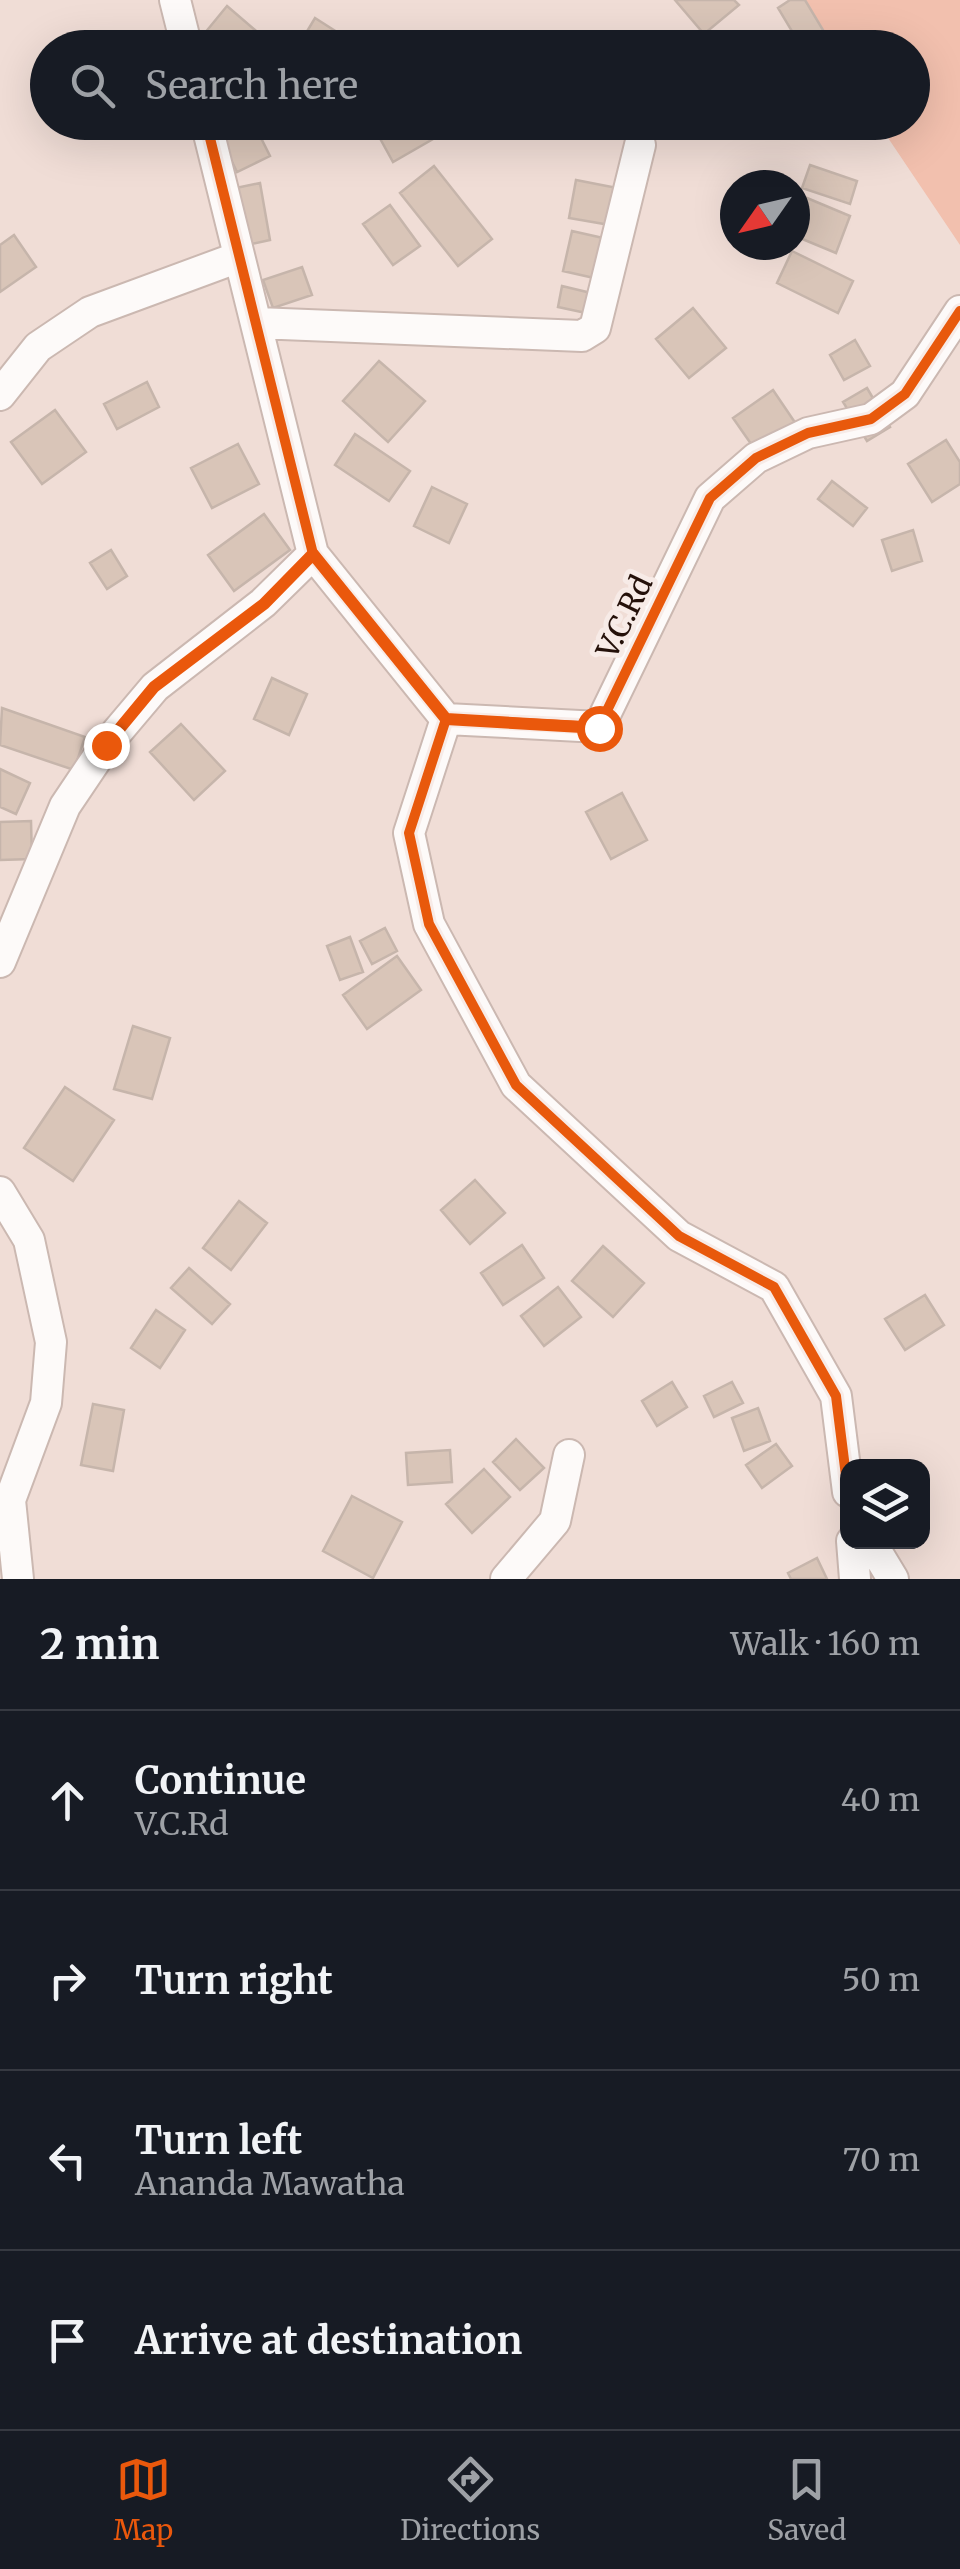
<!DOCTYPE html>
<meta charset="utf-8">
<style>
body{margin:0;font-family:Merriweather,serif;background:#20242c;color:#f1f3f6}
.controls{position:absolute;right:30px;bottom:30px;display:grid;overflow:hidden;border-radius:20px;box-shadow:0 10px 40px #0002}
.controls button{width:90px;height:90px;display:grid;place-items:center;padding:0;border:0;border-bottom:2px solid #363941;background:#171b24;color:#f1f3f6;font:50px sans-serif}
.compass{position:absolute;left:720px;top:170px;width:90px;height:90px;border-radius:50%;background:#171b24;box-shadow:0 10px 40px #0002;rotate:236deg}
.stop{position:absolute;width:30px;height:30px;margin:-22px;border:8px solid #ea580c;border-radius:50%;background:#fff}
.stop.end{background:#ea580c;border-color:#fff;box-shadow:0 2px 10px #0008}
.list{margin:0;padding:0;list-style:none}
h2{display:flex;justify-content:space-between;align-items:center;height:130px;margin:0;padding:0 40px;font-size:42px}
h2 small{font-size:32px;font-weight:400;color:#9ea1a6}
.list li{display:grid;grid-template-columns:65px 1fr auto;gap:30px;align-items:center;box-sizing:border-box;height:180px;padding:0 40px;border-top:2px solid #363941}
.list b{display:block;font-size:38px;white-space:nowrap}
.list p{margin:0;font-size:32px;white-space:nowrap;color:#9ea1a6}
.list em{font-size:32px;font-style:normal;color:#9ea1a6}
.icon{flex:none;width:55px;height:55px;fill:none;stroke:currentColor;stroke-width:2;stroke-linecap:round;stroke-linejoin:round}
.map{position:relative;flex:none;width:960px;height:1579px;overflow:hidden}
.search{position:absolute;background:#171b24;box-shadow:0 10px 40px #0002;left:30px;right:30px;top:30px;height:110px;display:flex;align-items:center;gap:25px;box-sizing:border-box;padding:0 35px;border-radius:55px;color:#9ea1a6;font-size:38px}
.sheet{height:850px;background:#171b24}
nav{display:flex;justify-content:space-around;align-items:center;box-sizing:border-box;height:140px;border-top:2px solid #363941;background:#171b24;font-size:28px;color:#9ea1a6}
nav a{display:grid;justify-items:center;gap:5px}
nav .on{color:#ea580c}
.map>svg:first-child{display:block}
</style>
<div class="map">
<svg width="960" height="1579" viewBox="0 0 960 1579">
<rect width="100%" height="100%" fill="#f0ddd6"/>
<!-- green -->
<path fill="#f2c0ae" d="M797,0H960V245L878,123L912,122V48L828,47Z"/>
<!-- building -->
<path fill="#d9c5b8" stroke="#c6b5ab" stroke-width="2.5" d="M675,0H734L739,5L704,34Z
M790,0H805L829,40L816,48H802L778,8Z
M227,6L255,30L240,48H220L204,34Z
M315,18L362,48H297Z
M233,122H253L270,156L237,172L217,131Z
M371,122H424L433,139L393,162Z
M810,165L857,181L850,204L802,188Z
M434,166L492,239L458,266L400,193Z
M576,180L617,188L610,225L569,218Z
M260,183L270,240L247,245L236,188Z
M807,198L850,216L836,253L795,236Z
M390,205L420,246L393,265L363,224Z
M572,231L603,238L594,278L563,271Z
M14,235L36,267L0,292V245Z
M792,251L853,281L838,313L777,283Z
M302,267L312,295L273,308L263,280Z
M562,286L591,293L586,313L558,307Z
M693,308L726,348L689,378L656,339Z
M855,340L870,366L844,380L830,355Z
M379,361L425,401L388,442L343,401Z
M147,382L159,407L117,429L104,404Z
M867,388L890,427L867,441L843,402Z
M773,390L796,424L756,451L733,418Z
M55,410L86,452L42,484L11,442Z
M355,434L410,471L389,501L335,465Z
M946,440L960,462V484L932,502L908,464Z
M238,444L259,484L212,508L191,468Z
M832,481L867,508L853,526L818,499Z
M432,487L467,504L449,543L414,526Z
M264,514L290,550L234,591L208,555Z
M913,530L922,561L892,571L882,540Z
M111,550L127,576L107,589L90,563Z
M272,678L307,694L289,735L254,719Z
M2,708L85,737L74,770L0,745Z
M181,724L225,771L194,800L150,752Z
M0,769L30,783L16,814L0,807Z
M622,793L647,840L611,859L586,812Z
M31,821L32,859L0,860V822Z
M385,928L397,951L372,964L360,941Z
M350,937L363,972L340,980L327,946Z
M397,956L421,990L367,1029L343,995Z
M133,1026L170,1038L152,1099L114,1089Z
M65,1087L114,1120L73,1181L24,1148Z
M475,1180L505,1213L470,1244L441,1210Z
M239,1201L267,1223L231,1270L203,1248Z
M522,1245L544,1278L503,1305L481,1273Z
M603,1246L644,1283L613,1317L572,1281Z
M189,1268L230,1304L212,1324L171,1288Z
M558,1287L581,1317L544,1346L521,1316Z
M925,1295L944,1325L905,1350L885,1319Z
M156,1310L185,1330L160,1368L131,1348Z
M672,1382L687,1407L657,1426L642,1401Z
M732,1382L743,1403L714,1417L704,1396Z
M93,1404L124,1410L113,1471L81,1465Z
M758,1408L770,1441L744,1451L732,1418Z
M516,1439L544,1468L520,1490L493,1462Z
M776,1444L792,1466L762,1488L746,1465Z
M450,1450L452,1482L408,1485L406,1453Z
M484,1469L510,1497L472,1533L446,1504Z
M352,1496L402,1522L373,1578L323,1551Z
M817,1558L827,1579H791L788,1573Z"/>
<g fill="none" stroke-linecap="round" stroke-linejoin="round">
<defs>
<path id="minor" d="M175,0L187,48
M206,122L313,554L446,719L409,833L429,924L516,1085L679,1236L774,1287L836,1396L848,1492
M257,323L582,336L595,328L640,145
M0,395L38,347L90,312L239,257
M446,719L599,727L710,498L756,458L808,433L871,419L905,394L960,311
M0,962L65,806L106,745L155,687L263,603L313,554
M0,1192L29,1240L51,1342L46,1403L10,1500L18,1579
M852,1541L855,1579
M870,1541L893,1579
M506,1579L555,1521L569,1455"/>
</defs>
<!-- minor casing -->
<use href="#minor" stroke="#cbb8b1" stroke-width="34"/>
<!-- minor -->
<use href="#minor" stroke="#fdfaf9" stroke-width="30"/>
<defs>
<path id="cycleway" d="M206,122L313,554L446,719L409,833L429,924L516,1085L679,1236L774,1287L836,1396L848,1492
M446,719L599,727L710,498L756,458L808,433L871,419L905,394L960,311"/>
</defs>
<!-- cycleway casing -->
<use href="#cycleway" stroke="#f7ebe7" stroke-width="16"/>
<!-- cycleway -->
<use href="#cycleway" stroke="#e8590c" stroke-width="10"/>
</g>
<g fill="none" stroke-linecap="round" stroke-linejoin="round">
<!-- route -->
<path stroke="#ea580c" stroke-width="12" d="M106,745L154,687L264,604L313,554L446,719L599,728"/>
</g>
<g text-anchor="middle" stroke-width="10" stroke-linejoin="round" paint-order="stroke">
<!-- street labels -->
<g font-size="30" fill="#241009" stroke="#f7ebe7">
<text transform="translate(625 617) rotate(-64)" y="10">V.C.Rd</text>
</g>
</g>
</svg>
<div class="controls">
<button><svg class="icon" aria-label="layers" viewBox="0 0 24 24"><path d="M12 4l9 5-9 5-9-5zM3 14l9 5 9-5"/></svg></button>
</div>
<svg class="compass" viewBox="-18 -18 36 36"><path d="M0-13l5 13h-10z" fill="#e53935"/><path d="M0 13l5-13h-10z" fill="#9ea1a6"/></svg>
<div class="stop" style="left:599px;top:728px"></div>
<div class="stop end" style="left:106px;top:745px"></div>
<div class="search"><svg class="icon" aria-label="search" viewBox="0 0 24 24"><circle cx="10" cy="10" r="6"/><path d="M15 15l6 6"/></svg>Search here</div>
</div>
<section class="sheet">
<h2>2 min<small>Walk · 160 m</small></h2>
<ul class="list">
<li><svg class="icon" aria-label="ahead" viewBox="0 0 24 24"><path d="M12 20V5M6 11l6-6 6 6"/></svg><div><b>Continue</b><p>V.C.Rd</p></div><em>40 m</em></li>
<li><svg class="icon" aria-label="right" viewBox="0 0 24 24"><path d="M7 20v-9h11M14 6l5 5-5 5"/></svg><div><b>Turn right</b></div><em>50 m</em></li>
<li><svg class="icon" aria-label="left" viewBox="0 0 24 24"><path d="M17 20v-9H6M10 6l-5 5 5 5"/></svg><div><b>Turn left</b><p>Ananda Mawatha</p></div><em>70 m</em></li>
<li><svg class="icon" aria-label="arrive" viewBox="0 0 24 24"><path d="M6 21V4h12l-3 4 3 4H6"/></svg><div><b>Arrive at destination</b></div></li>
</ul>
</section>
<nav>
<a class="on"><svg class="icon" aria-label="map" viewBox="0 0 24 24"><path d="M3 6l6-2 6 2 6-2v14l-6 2-6-2-6 2zM9 4v14M15 6v14"/></svg>Map</a>
<a><svg class="icon" aria-label="directions" viewBox="0 0 24 24"><path d="M12 3l9 9-9 9-9-9zM9 14v-3h6M13 9l2 2-2 2"/></svg>Directions</a>
<a><svg class="icon" aria-label="saved" viewBox="0 0 24 24"><path d="M7 4h10v16l-5-4-5 4z"/></svg>Saved</a>
</nav>
